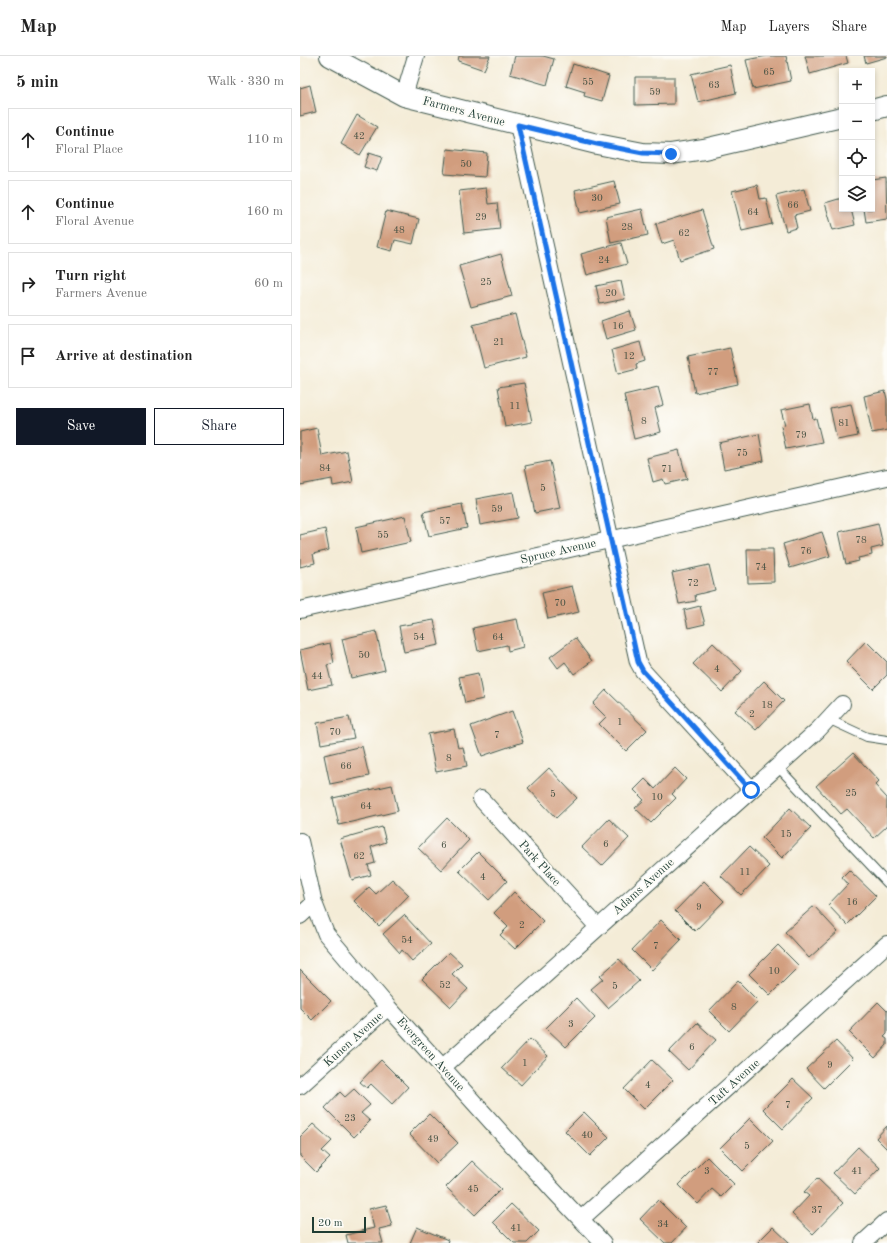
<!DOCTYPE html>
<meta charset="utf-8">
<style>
body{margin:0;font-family:"Old Standard TT",serif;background:#f6f6f6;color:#222}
.controls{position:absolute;right:12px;top:12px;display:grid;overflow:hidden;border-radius:0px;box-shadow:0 2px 6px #0003}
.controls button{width:36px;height:36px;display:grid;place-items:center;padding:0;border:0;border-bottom:1px solid #e0e0e0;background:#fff;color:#222;font:20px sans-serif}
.scale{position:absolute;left:12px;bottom:10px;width:54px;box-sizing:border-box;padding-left:4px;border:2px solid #1f3d34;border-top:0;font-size:11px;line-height:14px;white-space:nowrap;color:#1f3d34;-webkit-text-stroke:3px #fdfcf7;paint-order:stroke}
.stop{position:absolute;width:12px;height:12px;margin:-9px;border:3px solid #1a73e8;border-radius:50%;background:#fff}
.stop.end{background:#1a73e8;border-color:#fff;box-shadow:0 1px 4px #0008}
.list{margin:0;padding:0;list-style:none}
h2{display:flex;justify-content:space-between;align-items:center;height:52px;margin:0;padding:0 16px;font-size:17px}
h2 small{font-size:13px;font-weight:400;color:#767676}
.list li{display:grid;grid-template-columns:26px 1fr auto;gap:12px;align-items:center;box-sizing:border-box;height:64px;margin:0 8px 8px;padding:0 8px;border:1px solid #e0e0e0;border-radius:0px}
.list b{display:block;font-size:15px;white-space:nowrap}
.list p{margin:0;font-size:13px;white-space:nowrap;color:#767676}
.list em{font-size:13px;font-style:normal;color:#767676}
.actions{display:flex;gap:8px;padding:12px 16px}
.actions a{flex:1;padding:9px 0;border:1px solid #111827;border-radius:0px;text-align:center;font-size:14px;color:#111827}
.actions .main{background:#111827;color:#fff}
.icon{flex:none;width:22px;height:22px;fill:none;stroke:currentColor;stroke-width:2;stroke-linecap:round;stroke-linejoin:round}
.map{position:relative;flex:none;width:587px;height:1187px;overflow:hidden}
header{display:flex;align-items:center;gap:24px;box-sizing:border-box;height:56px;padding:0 20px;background:#fff;border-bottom:1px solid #e0e0e0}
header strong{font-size:19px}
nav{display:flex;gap:22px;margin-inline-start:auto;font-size:14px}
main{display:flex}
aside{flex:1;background:#fff}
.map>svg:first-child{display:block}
</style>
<header>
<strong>Map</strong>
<nav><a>Map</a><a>Layers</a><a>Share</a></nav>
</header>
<main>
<aside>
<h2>5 min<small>Walk · 330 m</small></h2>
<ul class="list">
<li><svg class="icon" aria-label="ahead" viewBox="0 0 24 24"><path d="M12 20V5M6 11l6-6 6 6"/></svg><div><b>Continue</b><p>Floral Place</p></div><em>110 m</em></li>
<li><svg class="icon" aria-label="ahead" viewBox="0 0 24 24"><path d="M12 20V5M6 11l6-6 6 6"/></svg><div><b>Continue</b><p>Floral Avenue</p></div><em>160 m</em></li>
<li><svg class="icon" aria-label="right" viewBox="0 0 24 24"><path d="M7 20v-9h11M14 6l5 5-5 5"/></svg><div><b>Turn right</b><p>Farmers Avenue</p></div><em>60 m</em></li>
<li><svg class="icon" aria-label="arrive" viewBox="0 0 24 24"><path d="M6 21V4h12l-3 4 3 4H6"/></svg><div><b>Arrive at destination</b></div></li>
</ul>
<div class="actions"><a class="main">Save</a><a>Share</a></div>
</aside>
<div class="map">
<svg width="587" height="1187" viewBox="0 0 587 1187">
<rect width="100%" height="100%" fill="#fdfcf7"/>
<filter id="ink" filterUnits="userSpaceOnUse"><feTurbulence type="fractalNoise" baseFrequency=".025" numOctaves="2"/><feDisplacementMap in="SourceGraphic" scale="8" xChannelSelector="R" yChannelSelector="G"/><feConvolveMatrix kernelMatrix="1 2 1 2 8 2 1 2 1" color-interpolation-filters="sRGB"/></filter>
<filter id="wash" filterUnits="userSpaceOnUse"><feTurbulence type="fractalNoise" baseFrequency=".012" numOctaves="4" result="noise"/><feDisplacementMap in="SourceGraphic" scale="16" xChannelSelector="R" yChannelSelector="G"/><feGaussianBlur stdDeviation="0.9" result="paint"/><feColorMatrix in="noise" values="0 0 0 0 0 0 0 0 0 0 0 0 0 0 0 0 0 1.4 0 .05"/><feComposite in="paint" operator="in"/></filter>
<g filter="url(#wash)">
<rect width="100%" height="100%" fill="#f4ecd7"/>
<g id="blocks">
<!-- building -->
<path fill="#d19d7e" d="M159,0H190L184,14L158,5Z
M215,0H243L254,3L247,29L210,18Z
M467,0H486L491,25L453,33L446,4Z
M505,0H546L548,7L510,18Z
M564,0H587V1L566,7Z
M273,8L309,20L302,45L284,40L285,36L266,30Z
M430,9L436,37L398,46L391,18Z
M335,21H374V48L335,49Z
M10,29L16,56L0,60V32Z
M57,59L77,71L60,99L41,88Z
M147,93L187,97L185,121L144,118Z
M69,97L82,101L77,115L64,111Z
M586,122L587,163L566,166L564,153H572V124Z
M314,125L320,148L280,157L275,134Z
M457,129L460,143L466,142L472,168L442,175L432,135Z
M186,132L188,148L197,147L200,173L164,177L159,135Z
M504,133L510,155L494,159L497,172L486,175L476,140Z
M542,142V153H551L555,169L533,174L525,147Z
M342,153L348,179L311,187L306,161Z
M402,154L414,193L380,204L374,184L362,188L356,168Z
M86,155L119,163L113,188L95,184L92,195L77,191Z
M321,187L327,208L287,219L281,198Z
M201,198L212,240L171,251L159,210Z
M321,225L325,243L300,248L296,230Z
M330,255L336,274L306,283L301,265Z
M215,258L226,301L184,312L173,269Z
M340,286L345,305L336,308L337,313L318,318L312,294Z
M430,292L438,328L395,337L388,301Z
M224,327L232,366L205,371L198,331Z
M358,331L363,349L355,352L361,376L334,383L324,339Z
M585,335L587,343V374L572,377L564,340Z
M510,348L513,363L516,362L522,386L486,393L481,370L485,369L481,354Z
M551,348L558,380L537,384L530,352Z
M17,372L22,400L47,395L53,426L33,430L32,423L0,429V376Z
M459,378L464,405L424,413L419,387Z
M379,394L387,423L365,428L363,423L353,426L347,402Z
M250,405L260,452L235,457L225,410Z
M213,436L218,462L180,469L176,443Z
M162,448L167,472L129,480L123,456Z
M105,460L111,486L61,497L56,471Z
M578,467L583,490L571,493L572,499L558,502L559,505L546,508L539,476Z
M25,473L29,494L13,498L15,507L0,511V479Z
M522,476L530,500L490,512L483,488Z
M447,493H473L474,526L448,527Z
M409,509L415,534L395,539L396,545L379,548L372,517Z
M272,530L279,556L248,563L242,537Z
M400,550L405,568L388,572L384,554Z
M217,563L223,591L208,595L207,589L178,595L173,572Z
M134,564L139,589L104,596L99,570Z
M76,575L85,614L51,622L42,583Z
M275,582L292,605L274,618L265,606L258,612L250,601Z
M566,585L587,606V619L573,633L546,606Z
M30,587L34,607L27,609L32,629L8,634L0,594Z
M413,587L442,615L422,636L393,608Z
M178,617L183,643L165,647L159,621Z
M464,625L484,645L456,674L435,655Z
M306,634L347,674L326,695L299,668L306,661L293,648Z
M212,655L223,686L182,700L171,670Z
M49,661L54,682L21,688L17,667Z
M154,673L158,692L163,691L167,710L136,716L128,678Z
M62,690L69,720L30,728L24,699Z
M553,697L579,725L575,729L587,742V770L574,782L547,753L541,758L516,730Z
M249,712L277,742L256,762L228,732Z
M375,712L386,723L372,738L376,742L351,767L335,752L344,744L334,734L345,723L355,733Z
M92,729L98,755L39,769L33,742Z
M490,752L511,772L482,802L462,782Z
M147,762L169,784L141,814L118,792Z
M309,763L329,782L302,810L282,791Z
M82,771L86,786L71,791L75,807L68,809L71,819L52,824L40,783Z
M449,791L469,810L441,839L421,820Z
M178,796L207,825L189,844L159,815Z
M549,814L576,840L547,869L528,849L548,828L542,821Z
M92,823L109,839L79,870L54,845L69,831L76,838Z
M404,825L424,845L395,875L375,855Z
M214,836L243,865L215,893L200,879L208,871L194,857Z
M514,850L538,876L509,902L485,876Z
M104,859L131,888L112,905L102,894L100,897L83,878Z
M361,864L381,884L352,914L332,894Z
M478,889L499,910L470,939L449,918Z
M149,896L162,908L152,918L168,933L151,951L122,923Z
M319,903L339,925L308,952L291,933L303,923L300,920Z
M0,914L31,945L12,964L0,952Z
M438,925L458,945L429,975L409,955Z
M276,942L295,962L266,991L246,972Z
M578,946L587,955V978L584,981L587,983V989L575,1002L549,976Z
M397,967L416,984L388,1014L369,996Z
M230,983L248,1000L221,1029L202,1012Z
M536,985L553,1003L524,1032L506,1013Z
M81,1004L108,1031L92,1048L71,1028L67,1032L60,1026Z
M352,1004L373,1024L344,1053L324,1033Z
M493,1023L513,1042L483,1073L463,1053Z
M54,1033L70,1049L61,1057L70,1065L54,1081L25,1052L40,1036L45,1041Z
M284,1056L309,1081L290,1100L265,1075Z
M129,1058L158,1087L137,1107L109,1078Z
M450,1062L473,1085L443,1115L420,1092Z
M13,1068L32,1085L22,1095L30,1102L16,1116L0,1100V1081Z
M587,1070V1093L576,1082Z
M558,1091L580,1112L555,1138L533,1117Z
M407,1101L434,1128L421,1141L412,1133L398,1148L379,1129Z
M172,1105L201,1133L175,1159L146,1131Z
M517,1122L543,1147L513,1178L492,1158L509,1140L504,1136Z
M358,1144L386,1172L372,1187H365L340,1163Z
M211,1148L239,1175L227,1187H214L193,1166Z
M86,1149L92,1170L79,1173L83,1187H48L46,1179L74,1172L69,1153Z
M117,1171L148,1184L147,1187H110Z
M473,1171L490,1187H457Z"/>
</g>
</g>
<g filter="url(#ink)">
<use href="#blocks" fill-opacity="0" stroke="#3f574c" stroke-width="1"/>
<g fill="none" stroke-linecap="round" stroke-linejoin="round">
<defs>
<path id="service" d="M528,663L567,681L587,684
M477,710L587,827"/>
<path id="minor" d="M104,40L116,0
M218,69L338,606L343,615L451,733
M0,554L587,421
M181,743L298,871
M0,785L14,847L26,878L88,951L252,1133L303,1187
M0,860L14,847
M143,1011L518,674L542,648
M0,1030L88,951
M281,1163L587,888
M563,1187L587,1165"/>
<path id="tertiary" d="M30,0L104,40L297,88L343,97L371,98L404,93L542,61
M572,54L587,50"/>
</defs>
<!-- service casing -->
<use href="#service" stroke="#3f574c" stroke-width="10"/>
<!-- minor casing -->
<use href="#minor" stroke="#3f574c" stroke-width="18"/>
<!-- tertiary casing -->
<use href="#tertiary" stroke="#3f574c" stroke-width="22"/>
<!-- service -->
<use href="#service" stroke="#fff" stroke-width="8"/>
<!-- minor -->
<use href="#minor" stroke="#fff" stroke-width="16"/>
<!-- tertiary -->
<use href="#tertiary" stroke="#fff" stroke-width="20"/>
</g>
</g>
<g fill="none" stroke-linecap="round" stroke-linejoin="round" filter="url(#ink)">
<!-- route -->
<path stroke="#1a73e8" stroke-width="5" d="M371,98L343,97L297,88L218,69L338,606L343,615L451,734"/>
</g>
<g text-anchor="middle" stroke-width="4" stroke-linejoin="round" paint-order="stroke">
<!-- number labels -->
<g font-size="10" fill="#4c5546">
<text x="469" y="19">65</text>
<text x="288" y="29">55</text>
<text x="414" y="32">63</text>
<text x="355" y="39">59</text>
<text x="59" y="83">42</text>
<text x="166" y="111">50</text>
<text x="297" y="145">30</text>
<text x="493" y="152">66</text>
<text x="453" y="159">64</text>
<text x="181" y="164">29</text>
<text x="327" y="174">28</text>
<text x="99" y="177">48</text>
<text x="384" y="180">62</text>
<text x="304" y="207">24</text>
<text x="186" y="229">25</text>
<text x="311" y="240">20</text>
<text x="318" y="273">16</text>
<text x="199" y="289">21</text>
<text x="329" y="303">12</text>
<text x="413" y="319">77</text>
<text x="215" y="353">11</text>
<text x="344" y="368">8</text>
<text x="544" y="370">81</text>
<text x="501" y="382">79</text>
<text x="442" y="400">75</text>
<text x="25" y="415">84</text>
<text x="367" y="416">71</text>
<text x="243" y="435">5</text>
<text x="197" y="456">59</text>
<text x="145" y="468">57</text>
<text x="83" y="482">55</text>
<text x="561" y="487">78</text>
<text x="506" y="498">76</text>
<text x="461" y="514">74</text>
<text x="393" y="530">72</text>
<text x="260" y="550">70</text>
<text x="119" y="584">54</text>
<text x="198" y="584">64</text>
<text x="64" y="602">50</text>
<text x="417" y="616">4</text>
<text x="17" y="623">44</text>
<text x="467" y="652">18</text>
<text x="452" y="661">2</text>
<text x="320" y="669">1</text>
<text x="35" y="679">70</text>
<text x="197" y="682">7</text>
<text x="149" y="705">8</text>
<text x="46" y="713">66</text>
<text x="551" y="740">25</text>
<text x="253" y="741">5</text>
<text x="357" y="744">10</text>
<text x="66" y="753">64</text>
<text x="486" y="781">15</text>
<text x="306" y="791">6</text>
<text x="144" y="792">6</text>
<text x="59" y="803">62</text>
<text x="445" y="819">11</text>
<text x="183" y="824">4</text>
<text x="552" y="849">16</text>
<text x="399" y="854">9</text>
<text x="222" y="872">2</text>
<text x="107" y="887">54</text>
<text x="356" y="893">7</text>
<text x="474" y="918">10</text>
<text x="145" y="932">52</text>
<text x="315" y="933">5</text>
<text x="434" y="954">8</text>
<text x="271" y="971">3</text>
<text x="392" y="994">6</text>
<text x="225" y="1010">1</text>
<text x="530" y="1012">9</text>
<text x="348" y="1032">4</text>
<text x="488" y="1052">7</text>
<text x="50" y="1065">23</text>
<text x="287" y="1082">40</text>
<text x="133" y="1086">49</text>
<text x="447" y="1093">5</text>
<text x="407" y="1118">3</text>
<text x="557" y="1118">41</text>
<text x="173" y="1136">45</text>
<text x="517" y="1157">37</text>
<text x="363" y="1171">34</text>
<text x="216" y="1175">41</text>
</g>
<!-- street labels -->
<g font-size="12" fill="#1f3d34" stroke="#fdfcf7">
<text transform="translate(164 55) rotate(15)" y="4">Farmers Avenue</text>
<text transform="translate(258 495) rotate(-13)" y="4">Spruce Avenue</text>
<text transform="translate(240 807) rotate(48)" y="4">Park Place</text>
<text transform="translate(343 830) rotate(-42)" y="4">Adams Avenue</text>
<text transform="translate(53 983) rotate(-42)" y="4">Kunen Avenue</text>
<text transform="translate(131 998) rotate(48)" y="4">Evergreen Avenue</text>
<text transform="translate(434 1026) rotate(-42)" y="4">Taft Avenue</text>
</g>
</g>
</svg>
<div class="controls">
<button>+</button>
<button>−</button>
<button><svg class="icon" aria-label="locate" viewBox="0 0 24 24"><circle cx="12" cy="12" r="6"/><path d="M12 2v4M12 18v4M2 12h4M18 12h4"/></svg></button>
<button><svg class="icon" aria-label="layers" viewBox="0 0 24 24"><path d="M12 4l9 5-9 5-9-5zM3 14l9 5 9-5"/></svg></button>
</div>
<div class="scale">20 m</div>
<div class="stop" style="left:451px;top:734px"></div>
<div class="stop end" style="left:371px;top:98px"></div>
</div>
</main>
